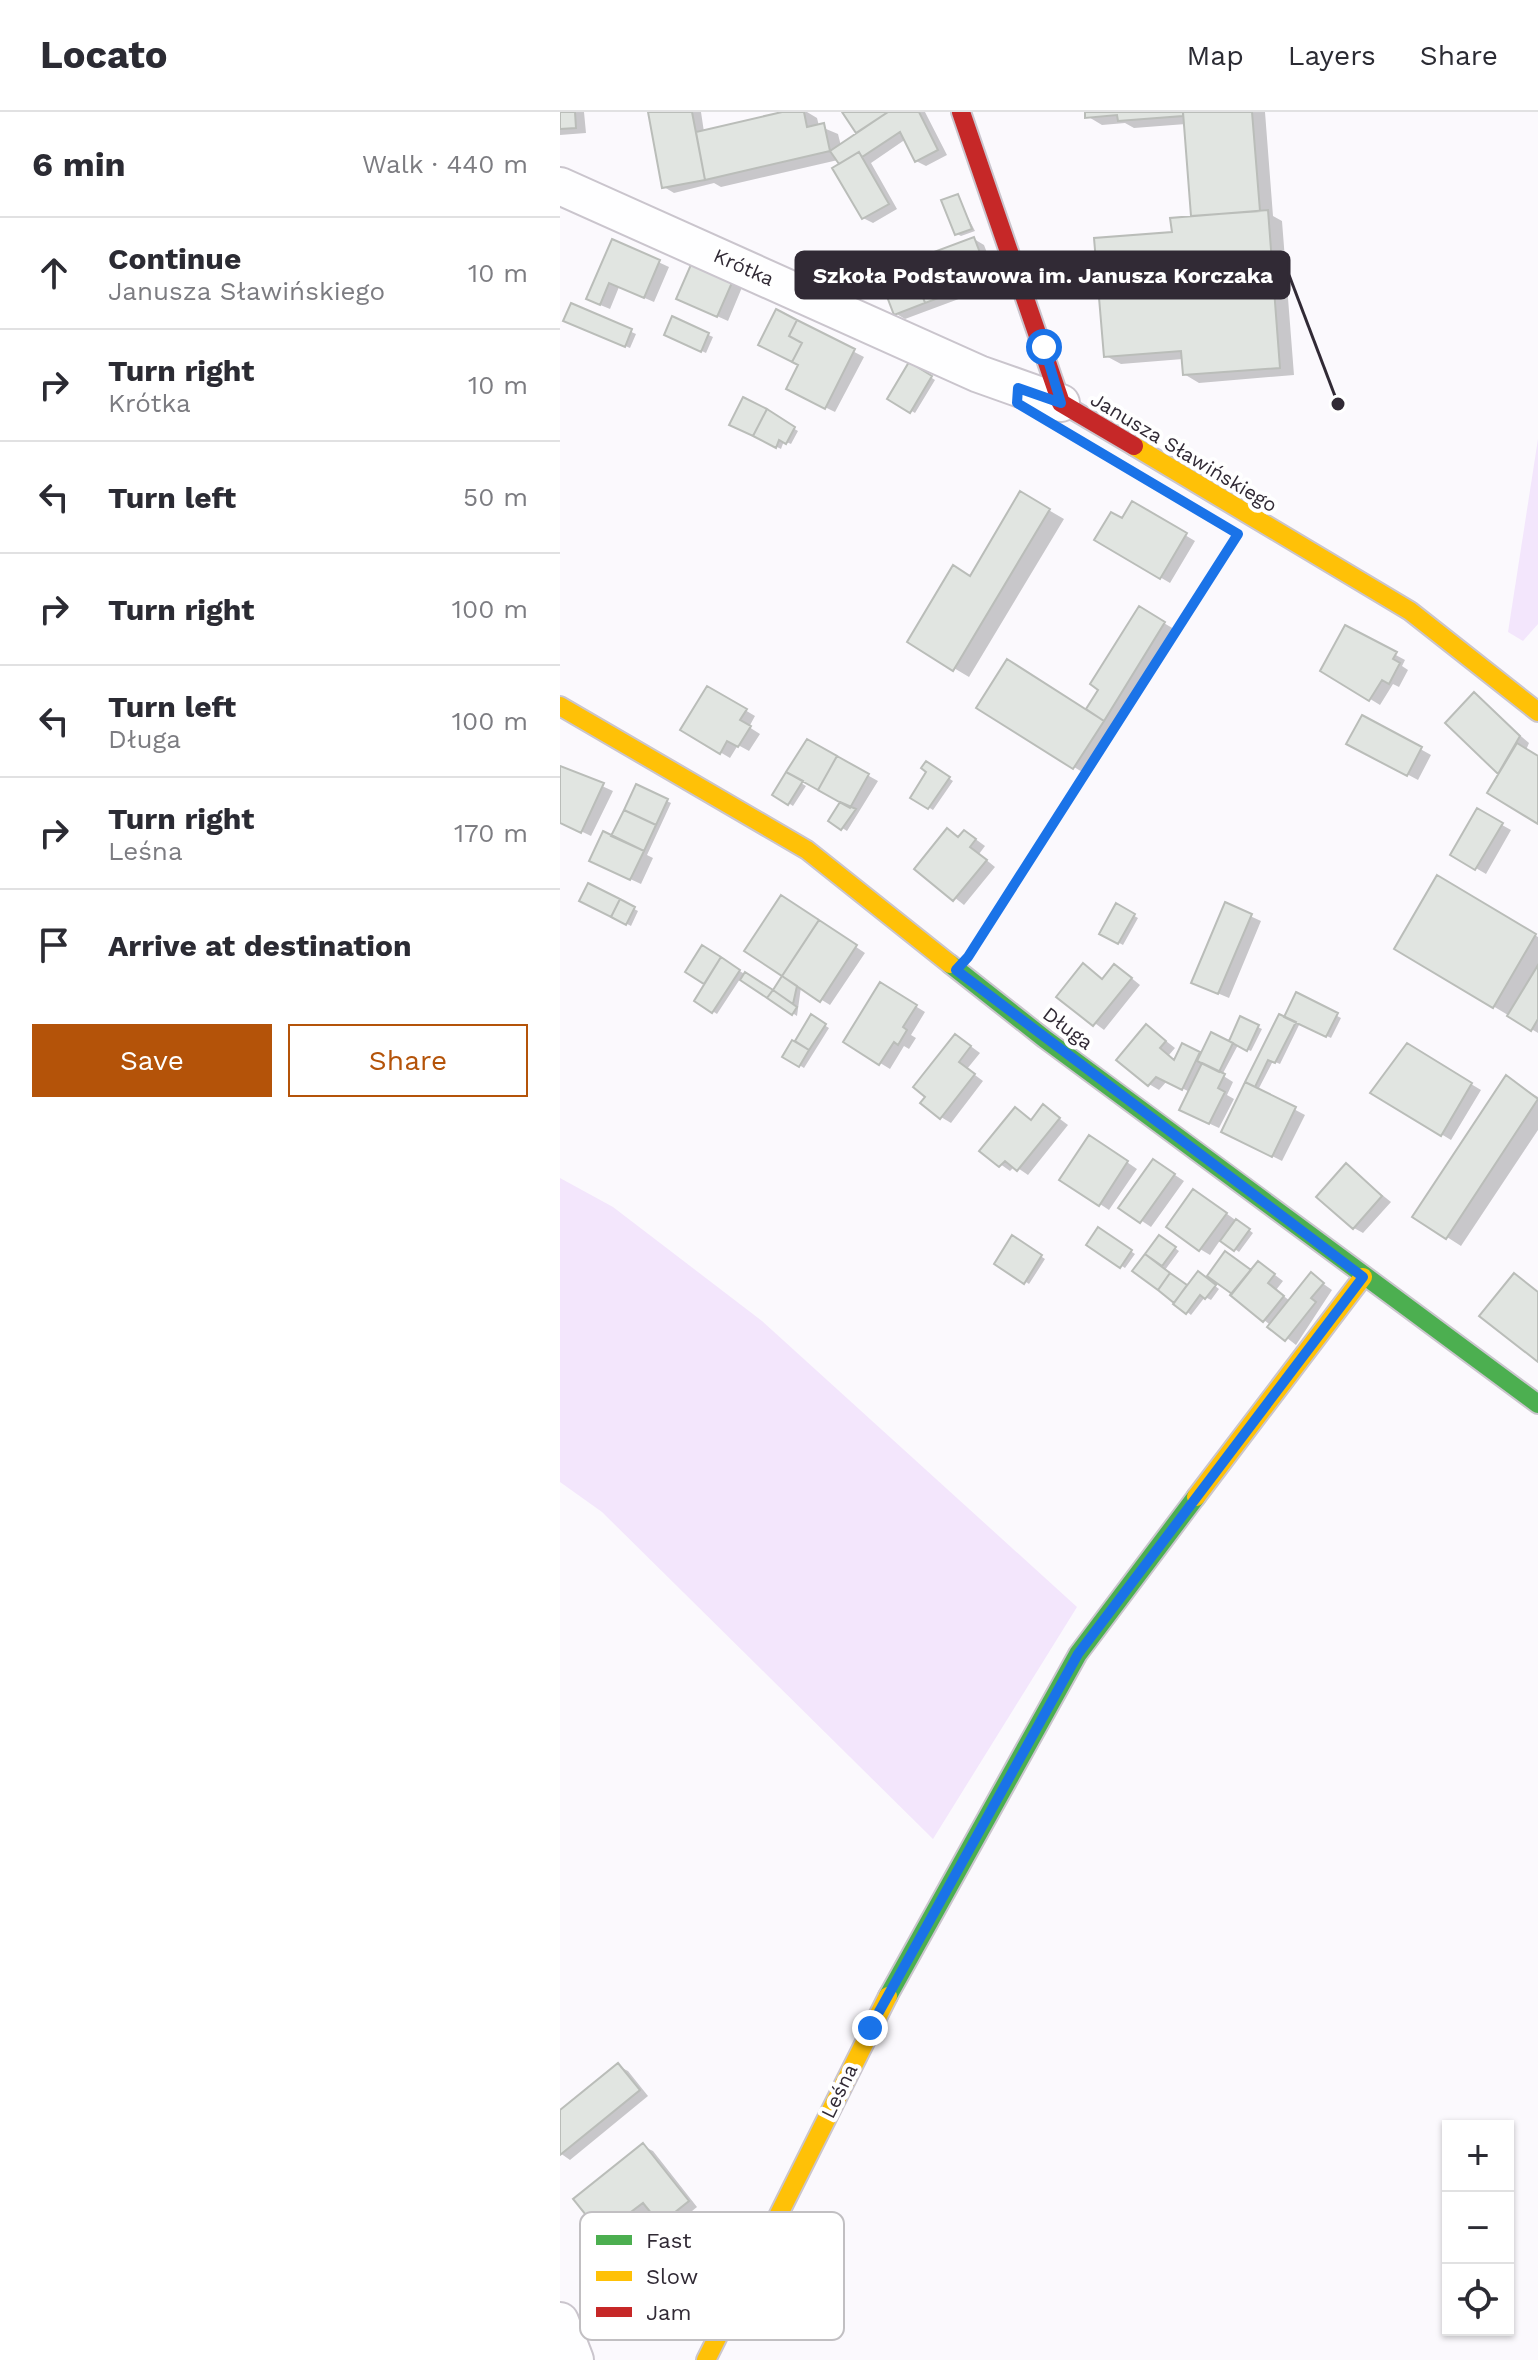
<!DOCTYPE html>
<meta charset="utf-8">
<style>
body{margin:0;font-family:"Work Sans",sans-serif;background:#f2f2f3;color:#2b2b33}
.controls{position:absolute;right:24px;bottom:24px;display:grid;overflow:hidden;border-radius:0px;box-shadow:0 2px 6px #0004}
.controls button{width:72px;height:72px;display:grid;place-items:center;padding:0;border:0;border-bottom:2px solid #e1e1e2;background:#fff;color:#2b2b33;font:40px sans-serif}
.stop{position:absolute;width:24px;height:24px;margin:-18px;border:6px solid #1a73e8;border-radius:50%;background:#fff}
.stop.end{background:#1a73e8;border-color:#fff;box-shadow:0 2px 8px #0008}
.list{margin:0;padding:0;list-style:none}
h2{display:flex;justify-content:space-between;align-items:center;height:104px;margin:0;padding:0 32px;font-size:34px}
h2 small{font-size:26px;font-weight:400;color:#7c7c81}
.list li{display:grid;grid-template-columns:52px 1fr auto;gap:24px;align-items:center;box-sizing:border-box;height:112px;padding:0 32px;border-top:2px solid #e1e1e2}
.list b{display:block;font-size:30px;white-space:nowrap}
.list p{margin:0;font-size:26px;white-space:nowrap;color:#7c7c81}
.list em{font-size:26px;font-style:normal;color:#7c7c81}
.actions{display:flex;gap:16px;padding:24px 32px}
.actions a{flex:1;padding:18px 0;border:2px solid #b45309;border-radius:0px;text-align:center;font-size:28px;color:#b45309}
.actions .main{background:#b45309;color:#fff}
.icon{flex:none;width:44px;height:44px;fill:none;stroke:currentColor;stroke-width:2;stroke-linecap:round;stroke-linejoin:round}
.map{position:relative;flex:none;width:978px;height:2248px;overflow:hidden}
header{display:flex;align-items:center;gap:48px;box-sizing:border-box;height:112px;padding:0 40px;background:#fff;border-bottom:2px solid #e1e1e2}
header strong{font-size:38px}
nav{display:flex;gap:44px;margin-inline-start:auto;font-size:28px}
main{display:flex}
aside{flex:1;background:#fff}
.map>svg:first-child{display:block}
</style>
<header>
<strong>Locato</strong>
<nav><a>Map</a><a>Layers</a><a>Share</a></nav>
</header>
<main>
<aside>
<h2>6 min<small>Walk · 440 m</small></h2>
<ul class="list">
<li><svg class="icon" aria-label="ahead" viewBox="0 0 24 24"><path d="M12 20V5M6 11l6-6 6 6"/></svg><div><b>Continue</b><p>Janusza Sławińskiego</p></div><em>10 m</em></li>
<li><svg class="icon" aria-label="right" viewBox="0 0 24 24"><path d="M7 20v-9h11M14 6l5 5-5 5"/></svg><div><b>Turn right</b><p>Krótka</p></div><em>10 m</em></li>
<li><svg class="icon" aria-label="left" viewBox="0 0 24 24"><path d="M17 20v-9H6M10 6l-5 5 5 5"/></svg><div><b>Turn left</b></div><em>50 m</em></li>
<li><svg class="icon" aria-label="right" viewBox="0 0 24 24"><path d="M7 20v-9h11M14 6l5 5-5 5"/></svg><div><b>Turn right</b></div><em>100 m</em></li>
<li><svg class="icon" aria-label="left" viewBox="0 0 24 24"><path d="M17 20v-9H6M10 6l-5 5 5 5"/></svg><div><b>Turn left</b><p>Długa</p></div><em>100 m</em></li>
<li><svg class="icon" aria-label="right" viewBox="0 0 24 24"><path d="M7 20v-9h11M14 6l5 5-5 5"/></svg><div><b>Turn right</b><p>Leśna</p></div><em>170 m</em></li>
<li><svg class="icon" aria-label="arrive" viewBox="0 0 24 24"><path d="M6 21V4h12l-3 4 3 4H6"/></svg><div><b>Arrive at destination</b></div></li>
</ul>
<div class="actions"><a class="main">Save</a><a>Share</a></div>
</aside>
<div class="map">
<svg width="978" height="2248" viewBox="0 0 978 2248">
<rect width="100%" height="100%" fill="#fbf9fd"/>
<!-- green -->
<path fill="#f3e6fc" d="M978,327V512L963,529L948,520Z
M0,1066L53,1095L202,1209L517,1495L373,1727L42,1400L0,1370Z"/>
<!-- shadow -->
<path fill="#0003" d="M0,0H24L26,21L0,23Z
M90,0H141L144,20L231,0H247L257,6L259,14L278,22L281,34L299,22L285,0H365L387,43L366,54L356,49L346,27L311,51L337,97L313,111L303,106L278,48L161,75L154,71L114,81L104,75Z
M527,0H705L713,104L722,109L734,263L639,271L624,262L623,247L561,252L546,244L614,122L633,106L626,12L574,16L565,11L542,13L527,4Z
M397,84L415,119L401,124L397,122Z
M414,127L424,133L439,172L345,207L335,201Z
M53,129L109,155L94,190L59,175L50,197L38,192Z
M134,150L183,173L168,209L128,191Z
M12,194L76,222L70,236L10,210Z
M217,200L304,245L275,300L238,282L241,253Z
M113,207L153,225L146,241L106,222Z
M350,252L375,268L355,301L330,286Z
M184,288L238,319L231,332L224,329L221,337L172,312Z
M461,382L504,407L409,565L350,530L411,466Z
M573,392L635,429L610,471L537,428L563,408Z
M580,497L614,517L552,616L557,619L529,664L514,655L527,599Z
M786,516L845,548L842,554L848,558L839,575L833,572L820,593L763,558Z
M148,576L195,604L189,615L200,622L189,639L178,633L170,646L123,618Z
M914,583L969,631L966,638L978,646V710L941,661L888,611Z
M803,605L871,643L858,668L789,631Z
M248,630L318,669L287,719L270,708L283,690L238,665L236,668L246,674L233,694L215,682Z
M367,652L393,669L373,698L352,685L369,659Z
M0,655L53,679L31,724L0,709Z
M77,675L111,691L87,743L93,746L81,772L42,754Z
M917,699L951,718L926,762L892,742Z
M400,726H414L425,734L419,742L435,755L404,793L357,756Z
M878,766L978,825V921L836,836Z
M29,774L78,799L71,814L22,788Z
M231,791L305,841L270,893L241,875L237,904L180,867L157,902L136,888L147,872L128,859L143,836L213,880L222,867Z
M666,793L701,809L669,886L643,875Z
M556,794L578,806L563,833L541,821Z
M533,860L544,868L564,860L580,873L544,918L499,884Z
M321,873L365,900L351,923L356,926L349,937L344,934L330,957L286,930Z
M737,883L781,906L771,926L740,911L720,952L713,949L698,978L745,1003L722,1049L673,1025Z
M251,905L269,916L244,956L225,944Z
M681,907L702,917L691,939L678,933L662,963L673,970L667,983L674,987L659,1016L631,1003L630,980L607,969L599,978L589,972L587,914L615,936L609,943L616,949L623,934L642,943L670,931Z
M405,930L420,941L407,957L423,969L391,1011L381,1005Z
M848,934L921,978L891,1028L813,981Z
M946,966L978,985V1018L901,1134L887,1125Z
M484,995L508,1013L468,1063L455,1054L450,1059L422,1039L456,998L472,1009Z
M539,1031L577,1057L549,1098L540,1092Z
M786,1054L831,1090L803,1121L794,1116Z
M603,1055L624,1069L591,1115L561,1095Z
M644,1085L693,1121L679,1140L661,1127L650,1143L640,1137Z
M538,1118L575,1142L565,1156L528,1132Z
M453,1126L485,1147L469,1172L437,1151Z
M600,1126L619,1139L605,1158L628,1175L642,1164L659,1177L651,1188L645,1185L631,1203L575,1158Z
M699,1151L723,1169L716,1178L730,1189L751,1163L772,1178L736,1233L704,1208L692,1160Z
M58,1954L68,1959L88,1984L10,2048L0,2041V2001Z
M83,2034L93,2039L137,2095L111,2116L91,2097L76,2109L84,2120L75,2128L63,2120L53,2127L43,2122Z"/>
<!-- building -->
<path fill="#e1e5e1" stroke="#babdb9" stroke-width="2" d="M0,0H15L16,16L0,17Z
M88,0H132L145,68L102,76Z
M222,0H244L247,15L264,11L270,39L145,68L136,20Z
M282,0H328L296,21Z
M328,0H359L378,38L355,50L340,20L302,45L299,40L279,52L270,39Z
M525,0H623V4L558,9L557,3L525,6Z
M623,0H692L700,99L631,104Z
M299,40L329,92L302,107L272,56Z
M398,82L412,117L395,123L381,88Z
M708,98L720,256L623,263L621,239L544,245L534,126L612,120L610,106Z
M414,125L430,167L365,191L350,149Z
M52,127L100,148L84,186L49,171L40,193L26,187Z
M133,148L174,166L157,205L116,187Z
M350,149L365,191L334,203L318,161Z
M11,191L72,217L65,235L3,209Z
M216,197L237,208L229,224L242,231L232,250L198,233Z
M112,204L149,221L141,240L104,223Z
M237,208L295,237L265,297L226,277L238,253L232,250L242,231L229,224Z
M349,250L372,264L350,301L327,287Z
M183,285L207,297L193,324L169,313Z
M207,297L235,315L226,332L219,328L216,336L193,324Z
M460,379L490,397L393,559L347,530L393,453L410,464Z
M572,389L627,421L600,467L534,428L551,400L562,406Z
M579,494L605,510L544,609L526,597L538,578L530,572Z
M785,513L837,540L833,547L840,551L829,572L822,568L809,589L760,559Z
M447,547L544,609L513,657L416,596Z
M147,574L187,597L180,608L191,614L178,635L167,629L160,642L120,618Z
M914,580L960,624L938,662L885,611Z
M802,603L862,635L847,664L786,632Z
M247,627L277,644L258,678L226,660Z
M957,631L978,644V712L927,681Z
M277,644L309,662L290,696L258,678Z
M366,649L390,665L368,697L350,686L366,660L361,656Z
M0,654L44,671L21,721L0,711Z
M226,660L243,669L228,693L212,683Z
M76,672L108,687L96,713L64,698Z
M280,690L296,697L281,718L268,709Z
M917,696L943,711L915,758L890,743Z
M64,698L96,713L84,739L51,724Z
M387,716L398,725L404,718L416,727L410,735L427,748L393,789L354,757Z
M43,719L84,739L70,768L29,749Z
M877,763L976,822L933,896L834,837Z
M28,771L60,787L51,805L19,789Z
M221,783L259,808L222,864L184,839Z
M60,787L75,795L66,813L51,805Z
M665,790L692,802L658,882L631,871Z
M556,791L575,802L558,832L539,822Z
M259,808L297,833L260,890L222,864Z
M142,833L161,845L144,872L125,860Z
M161,845L180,858L152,901L134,889Z
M523,851L542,867L554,852L572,866L533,914L496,885Z
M978,853V907L971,919L947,904Z
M185,860L213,878L207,886L180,868Z
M222,864L237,874L233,892L213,878Z
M320,870L357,893L343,915L347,918L338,933L334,930L319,953L283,930Z
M213,878L237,895L232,903L207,886Z
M736,880L778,901L766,925L724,905Z
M251,902L266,912L249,938L235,929Z
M719,902L736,910L715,951L708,948L695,975L685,970Z
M680,904L699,913L687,939L669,929Z
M586,912L606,929L600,936L614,948L622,931L640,940L622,978L596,965L588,974L556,948Z
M651,920L673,931L659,960L637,949Z
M395,922L411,934L399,950L415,962L380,1007L360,991L365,985L353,975Z
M232,928L249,938L239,955L222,945Z
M847,931L912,971L881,1024L810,981Z
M642,951L665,962L658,976L665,980L649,1012L619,998Z
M946,963L978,987L886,1127L852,1105Z
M685,970L736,995L712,1045L661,1020Z
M483,992L500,1006L457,1059L445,1049L439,1055L419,1039L455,995L471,1008Z
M529,1023L568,1049L539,1094L499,1068Z
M593,1047L615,1062L580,1111L558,1096Z
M786,1051L822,1084L793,1117L756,1085Z
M633,1077L667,1101L639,1139L606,1115Z
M676,1107L690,1117L674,1139L660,1129Z
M538,1115L572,1138L560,1156L526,1133Z
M452,1123L482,1143L464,1172L434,1152Z
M599,1123L616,1135L602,1154L585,1142Z
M665,1139L691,1158L672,1182L647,1164Z
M585,1142L610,1161L598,1178L572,1159Z
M698,1149L715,1162L708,1171L724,1184L703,1210L670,1183Z
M638,1159L656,1173L645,1187L640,1183L626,1202L613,1192Z
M751,1160L764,1171L751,1186L756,1190L725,1229L707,1215Z
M610,1161L627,1173L614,1191L598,1178Z
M954,1161L978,1180V1250L919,1204Z
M58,1951L80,1978L0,2043V1998Z
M83,2031L129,2089L100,2112L83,2091L67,2103L76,2114L64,2124L55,2113L42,2123L13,2087Z"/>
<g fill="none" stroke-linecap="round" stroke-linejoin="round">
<defs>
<path id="street" d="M0,74L419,262L501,291
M0,2209L15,2248"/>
<path id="fast" d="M390,852L485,927L978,1292
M328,1884L518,1542L636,1385"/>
<path id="slow" d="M574,334L850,499L978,600
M0,594L247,738L390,852
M636,1385L803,1165
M146,2248L328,1884"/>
<path id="jam" d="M401,0L501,291L574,334"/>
</defs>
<!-- street casing -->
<use href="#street" stroke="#cac5cd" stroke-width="40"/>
<!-- fast casing -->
<use href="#fast" stroke="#cac5cd" stroke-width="22"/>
<!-- slow casing -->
<use href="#slow" stroke="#cac5cd" stroke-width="22"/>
<!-- jam casing -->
<use href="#jam" stroke="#cac5cd" stroke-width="22"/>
<!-- path -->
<path stroke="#dcdbdd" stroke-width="5" stroke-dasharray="6 4" stroke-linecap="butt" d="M420,825L669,436"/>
<!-- street -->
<use href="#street" stroke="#fefeff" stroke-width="36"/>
<!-- fast -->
<use href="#fast" stroke="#4caf50" stroke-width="18"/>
<!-- slow -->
<use href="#slow" stroke="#ffc107" stroke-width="18"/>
<!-- jam -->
<use href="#jam" stroke="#c62828" stroke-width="18"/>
</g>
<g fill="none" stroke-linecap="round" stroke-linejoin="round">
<!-- route -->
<path stroke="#1a73e8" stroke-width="10" d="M310,1916L518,1542L803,1165L396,858L408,845L678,422L457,291L458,276L501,291L484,235"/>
</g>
<g text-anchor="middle" stroke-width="8" stroke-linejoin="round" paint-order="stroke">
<!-- street labels -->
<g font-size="20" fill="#312a35" stroke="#fff">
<text transform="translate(184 155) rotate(24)" y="7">Krótka</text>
<text transform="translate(624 340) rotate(31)" y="7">Janusza Sławińskiego</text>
<text transform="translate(508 916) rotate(37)" y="7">Długa</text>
<text transform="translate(279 1979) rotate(-64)" y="7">Leśna</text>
</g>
</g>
<!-- legend -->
<rect x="20" y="2100" width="264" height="128" rx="12" fill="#fff" stroke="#c1bfc2" stroke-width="2"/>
<rect x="36" y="2123" width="36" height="10" fill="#4caf50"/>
<rect x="36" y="2159" width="36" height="10" fill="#ffc107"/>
<rect x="36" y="2195" width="36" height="10" fill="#c62828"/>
<g font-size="22" fill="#312a35">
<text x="86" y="2136">Fast</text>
<text x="86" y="2172">Slow</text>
<text x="86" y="2208">Jam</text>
</g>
<!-- callouts -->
<path fill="none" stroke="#312a35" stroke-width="3" d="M778 292L729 163"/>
<circle fill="#312a35" stroke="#fff" stroke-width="3" cx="778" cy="292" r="8"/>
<rect fill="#312a35" stroke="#312a35" stroke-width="3" x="236" y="140" width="493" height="46" rx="8"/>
<g font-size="22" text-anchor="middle" font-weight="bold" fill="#fff">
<text x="483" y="171">Szkoła Podstawowa im. Janusza Korczaka</text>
</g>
</svg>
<div class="controls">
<button>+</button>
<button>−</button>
<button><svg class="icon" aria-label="locate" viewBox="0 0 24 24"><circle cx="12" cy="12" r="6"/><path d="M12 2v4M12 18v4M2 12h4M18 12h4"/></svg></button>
</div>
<div class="stop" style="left:484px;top:235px"></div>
<div class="stop end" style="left:310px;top:1916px"></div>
</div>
</main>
